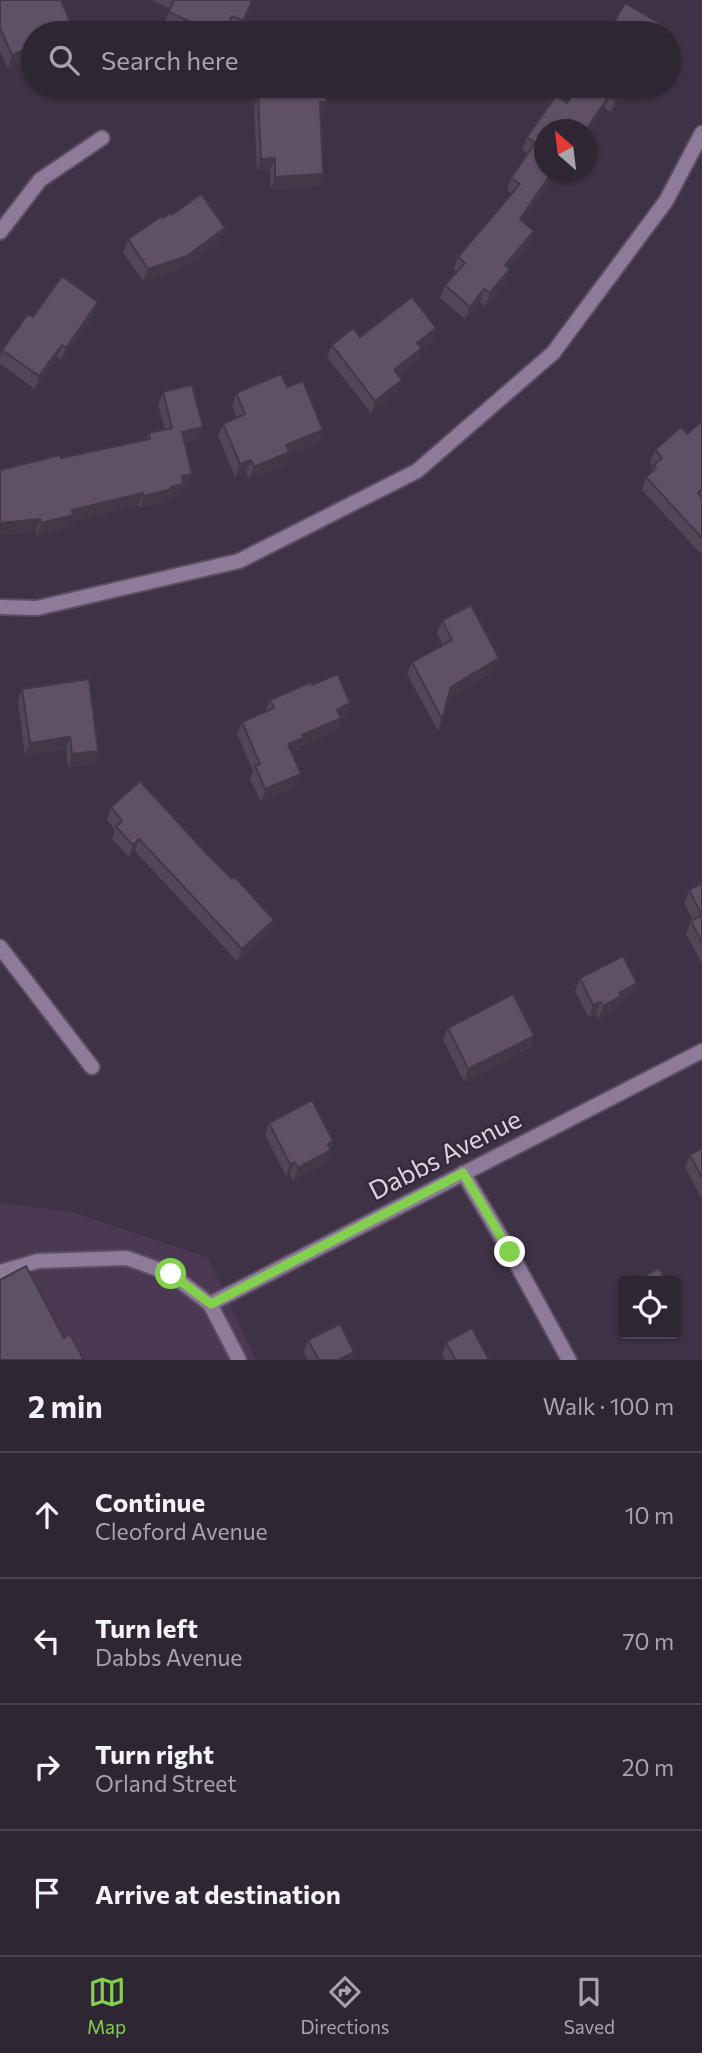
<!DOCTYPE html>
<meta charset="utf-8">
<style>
body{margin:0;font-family:Commissioner,sans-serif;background:#372e3c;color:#f1f3f6}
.controls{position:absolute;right:21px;bottom:21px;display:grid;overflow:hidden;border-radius:7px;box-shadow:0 2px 5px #0004}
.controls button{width:63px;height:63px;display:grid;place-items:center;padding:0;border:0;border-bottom:2px solid #4a434f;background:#2f2634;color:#f1f3f6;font:35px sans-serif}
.compass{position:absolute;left:534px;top:119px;width:63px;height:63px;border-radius:50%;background:#2f2634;box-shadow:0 2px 5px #0004;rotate:332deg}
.stop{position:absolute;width:21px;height:21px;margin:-16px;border:5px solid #83d04f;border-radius:50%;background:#fff}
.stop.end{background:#83d04f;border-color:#fff;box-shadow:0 2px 7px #0008}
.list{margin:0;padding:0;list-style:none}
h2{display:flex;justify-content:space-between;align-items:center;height:91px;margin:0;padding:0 28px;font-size:30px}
h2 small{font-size:23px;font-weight:400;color:#a7a5ac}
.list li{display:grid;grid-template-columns:46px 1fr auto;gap:21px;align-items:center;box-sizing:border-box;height:126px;padding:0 28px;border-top:2px solid #4a434f}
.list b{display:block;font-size:26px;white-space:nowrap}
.list p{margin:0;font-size:23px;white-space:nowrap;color:#a7a5ac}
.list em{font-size:23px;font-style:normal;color:#a7a5ac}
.icon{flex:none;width:38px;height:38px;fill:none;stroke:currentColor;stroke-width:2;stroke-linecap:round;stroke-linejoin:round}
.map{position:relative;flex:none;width:702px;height:1360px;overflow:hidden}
.search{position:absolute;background:#2f2634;box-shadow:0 2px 5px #0004;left:21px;right:21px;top:21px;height:77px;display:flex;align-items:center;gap:18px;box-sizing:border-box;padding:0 24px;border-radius:38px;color:#a7a5ac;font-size:26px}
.sheet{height:595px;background:#2f2634}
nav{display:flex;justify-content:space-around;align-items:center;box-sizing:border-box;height:98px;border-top:2px solid #4a434f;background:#2f2634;font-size:19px;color:#a7a5ac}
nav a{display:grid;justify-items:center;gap:4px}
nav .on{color:#83d04f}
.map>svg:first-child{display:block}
</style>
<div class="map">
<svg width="702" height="1360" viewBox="0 0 702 1360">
<rect width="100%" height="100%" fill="#3f3246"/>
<!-- built -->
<path fill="#4b3953" d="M0,1203L72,1212L208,1258L256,1360H0Z"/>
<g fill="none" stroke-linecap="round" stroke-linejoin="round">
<defs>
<path id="service" d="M0,1272L38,1261L127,1258L171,1274L210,1304"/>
<path id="minor" d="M0,232L40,180L102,138
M0,607L37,608L239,561L417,471L553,353L666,201L702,133
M0,947L92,1067
M463,1173L510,1252L569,1360
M239,1360L210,1304L702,1051"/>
</defs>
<!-- service casing -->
<use href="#service" stroke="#5b4f62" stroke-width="18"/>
<!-- minor casing -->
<use href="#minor" stroke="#5b4f62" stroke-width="18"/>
<!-- service -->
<use href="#service" stroke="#8f7a9a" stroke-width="14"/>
<!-- minor -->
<use href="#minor" stroke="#8f7a9a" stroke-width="14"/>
</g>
<!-- wall -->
<path fill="#524558" d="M0,0L33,33V57L8,68L0,51Z
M152,0H250L252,1L238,33L227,29L225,33H183L164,25L170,9Z
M270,86H326L327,102L322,114L320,115L323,174L319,187L271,189L270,171H257L254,107L258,95L270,94Z
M626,86L611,112L604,108L544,130L523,221L534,231L530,243L508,268L510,269L506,282L485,306L480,302L465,319L440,298L445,285L457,272L454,269L458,257L512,194L507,190L511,178L528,154L522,150L527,137L567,103Z
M172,215L220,240L183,268L143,281L123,252L128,239L163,218Z
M94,315L61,360L57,357L35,389L0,364V357L2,350L33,317Z
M436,328L432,341L421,349L417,361L398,375L402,380L397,392L371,413L327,357L332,345L360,337Z
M287,387L323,430L319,442L288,455L285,465L249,479L246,472L235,477L218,436L223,424L237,418L232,405L236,393Z
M163,392L203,427L198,439L184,443L192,474L187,486L182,488L179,496L168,499L167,502L140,508L139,505L71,522L69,527L37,536L36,531L0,535V470L146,439L149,433L165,429L158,405Z
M702,422V551L700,553L642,490L646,477L651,473L653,466L650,463L655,450L687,434Z
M442,620L494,671L448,698L438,731L407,674L412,662L443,645L437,633Z
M312,685L350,703L346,716L341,718L336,731L300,746L298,750L292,753L301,774L296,786L261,802L250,779L253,771L237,734L242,722L265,712L270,700Z
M22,689L98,751L94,763L68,767L66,750L25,755L18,701Z
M111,807L269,932L237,961L135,851L129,857L112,839L115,830L107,820Z
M702,883V961L701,962L686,934L691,921L693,920L684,903L689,890Z
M580,978L632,996L619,1003L617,1009L598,1019L596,1014L589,1018L575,991Z
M448,1028L534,1036L529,1048L464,1082L443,1040Z
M269,1123L330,1148L327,1162L293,1180L290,1174L286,1176L265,1135Z
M702,1148V1199L685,1167L690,1155Z
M308,1340L351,1360H308L304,1352Z
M446,1342L489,1360H445L442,1355Z"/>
<!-- shaded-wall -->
<path fill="#423847" d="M252,1L248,14L238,33L243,21Z
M33,46V57L8,68L12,55Z
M623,86H626L611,112L615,100Z
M609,96L604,108L586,135V130Z
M320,102H327L322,114L315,115Z
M275,158L270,171H257L261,159Z
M552,172H556L516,231L520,219Z
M323,174L319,187L271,189L275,177Z
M225,228L220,240L183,268L143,281L148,269Z
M534,231L530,243L500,277L505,265Z
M510,269L506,282L485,306L490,293Z
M484,289L480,302L465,319L470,307Z
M98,302L94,315L61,360L66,348Z
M436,328L432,341L421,349L417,361L390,382L394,370L417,343Z
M62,345L57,357L35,389L39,376Z
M402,380L397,392L371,413L375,401Z
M203,427L198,439L177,444L182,432Z
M323,430L319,442L288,455L285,465L249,479L254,467L286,445Z
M251,460L246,472L235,477L240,464Z
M192,474L187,486L182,488L179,496L168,499L167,502L140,508L144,496L171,487L182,476Z
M143,493L139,505L71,522L69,527L37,536L41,523L72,510Z
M40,519L36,531L0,535V523Z
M499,658L494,671L446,699L451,687Z
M350,703L346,716L339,719L341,718L336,731L300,746L298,750L284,757L288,744L337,710Z
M70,737L66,750L25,755L30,743Z
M98,751L94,763L68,767L72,754Z
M301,774L296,786L261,802L265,789Z
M139,839L135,851L129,857L133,845Z
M274,920L269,932L237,961L242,949Z
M637,983L632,996L619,1003L617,1009L598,1019L603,1006L619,993Z
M600,1002L596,1014L589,1018L593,1005Z
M534,1036L529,1048L464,1082L468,1069Z
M333,1141L327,1162L293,1180L298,1168L328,1144Z
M295,1162L290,1174L286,1176L290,1164Z
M354,1352L351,1360H338Z"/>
<!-- building -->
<path fill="#5f5066" stroke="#423847" stroke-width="2" d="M0,0H61L73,29L63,33H33V46L12,55L0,28Z
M174,0H250L252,1L243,21L232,16L223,33H214L169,12Z
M625,3L659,23L653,33H608Z
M275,86H326L327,102H320L323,174L275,177V158L261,159L258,95L275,94Z
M578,86H623L615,100L609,96L586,130H544V172H552L520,219L534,231L505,265L510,269L490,293L484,289L470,307L445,285L465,263L458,257L520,184L511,178L535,143L527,137L556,96L567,103Z
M201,194L225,228L187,256L148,269L128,239L162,216L163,218L170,213L172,215Z
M62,276L98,302L66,348L62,345L39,376L2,350L28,314L33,317Z
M412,297L436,328L417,343L422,348L394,370L402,380L375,401L332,345L353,328L360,337Z
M281,374L287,387L303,381L323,430L286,445L289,452L254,467L251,460L240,464L223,424L245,414L236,393Z
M192,385L203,427L182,432L192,474L182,476L183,484L171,487L172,489L144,496L143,493L72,510L73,515L41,523L40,519L0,523V470L60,455L61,458L150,439L149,433L172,428L163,392Z
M702,421V489L698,493L702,498V538L646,477L656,468L654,465L662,458L655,450L681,427L687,434Z
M471,605L499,658L451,687L442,719L412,662L452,640L442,620Z
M338,674L350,703L337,710L341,718L302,735L303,738L288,744L301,774L265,789L255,766L260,764L242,722L274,708L270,700L311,682L312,685Z
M89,679L98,751L72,754L70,737L30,743L22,689Z
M140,781L208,855L232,879L235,877L274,920L242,949L139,839L133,845L116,827L122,821L111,807Z
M702,883V943L691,921L702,915L689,890Z
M623,956L637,983L619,993L621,996L603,1006L600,1002L593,1005L580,978Z
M513,994L534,1036L468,1069L448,1028Z
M312,1100L333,1141L328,1144L331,1150L298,1168L295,1162L290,1164L269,1123Z
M702,1148V1178L690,1155Z
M26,1266L64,1338L70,1334L84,1360H0V1280Z
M659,1268L666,1281H636Z
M340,1324L354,1352L338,1360H319L308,1340Z
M472,1328L489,1360H456L446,1342Z"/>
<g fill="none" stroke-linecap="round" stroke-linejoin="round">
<!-- route -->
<path stroke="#83d04f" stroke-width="9" d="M171,1274L211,1304L463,1173L510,1252"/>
</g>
<g text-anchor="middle" stroke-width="5" stroke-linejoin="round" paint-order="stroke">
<!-- street labels -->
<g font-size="26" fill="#dbd3e0" stroke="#35283b">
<text transform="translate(445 1155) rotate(-27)" y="9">Dabbs Avenue</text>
</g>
</g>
</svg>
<div class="controls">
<button><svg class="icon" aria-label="locate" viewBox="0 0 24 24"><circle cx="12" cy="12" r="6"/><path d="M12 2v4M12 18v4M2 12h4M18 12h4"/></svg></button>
</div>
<svg class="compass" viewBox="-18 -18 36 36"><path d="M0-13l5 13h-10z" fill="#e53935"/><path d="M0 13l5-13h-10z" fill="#a7a5ac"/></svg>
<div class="stop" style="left:171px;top:1274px"></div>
<div class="stop end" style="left:510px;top:1252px"></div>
<div class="search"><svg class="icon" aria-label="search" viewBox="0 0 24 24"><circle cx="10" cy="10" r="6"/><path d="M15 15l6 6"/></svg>Search here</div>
</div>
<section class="sheet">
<h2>2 min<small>Walk · 100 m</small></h2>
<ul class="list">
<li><svg class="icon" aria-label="ahead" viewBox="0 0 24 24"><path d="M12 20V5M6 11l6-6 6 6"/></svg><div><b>Continue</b><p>Cleoford Avenue</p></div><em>10 m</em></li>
<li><svg class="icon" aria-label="left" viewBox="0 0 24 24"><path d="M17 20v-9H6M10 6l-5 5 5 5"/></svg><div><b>Turn left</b><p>Dabbs Avenue</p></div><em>70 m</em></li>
<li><svg class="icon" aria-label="right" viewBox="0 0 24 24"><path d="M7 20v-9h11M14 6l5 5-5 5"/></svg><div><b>Turn right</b><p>Orland Street</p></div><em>20 m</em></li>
<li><svg class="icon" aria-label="arrive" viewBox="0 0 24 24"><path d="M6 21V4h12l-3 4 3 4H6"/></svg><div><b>Arrive at destination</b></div></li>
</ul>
</section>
<nav>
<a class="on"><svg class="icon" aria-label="map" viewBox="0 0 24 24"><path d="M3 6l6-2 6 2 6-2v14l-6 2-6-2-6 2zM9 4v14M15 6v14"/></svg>Map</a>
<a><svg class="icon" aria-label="directions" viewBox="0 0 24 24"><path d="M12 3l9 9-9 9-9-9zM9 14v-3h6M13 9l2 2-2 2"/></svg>Directions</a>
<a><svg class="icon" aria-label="saved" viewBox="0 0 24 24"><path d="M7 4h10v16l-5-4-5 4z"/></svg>Saved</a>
</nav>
